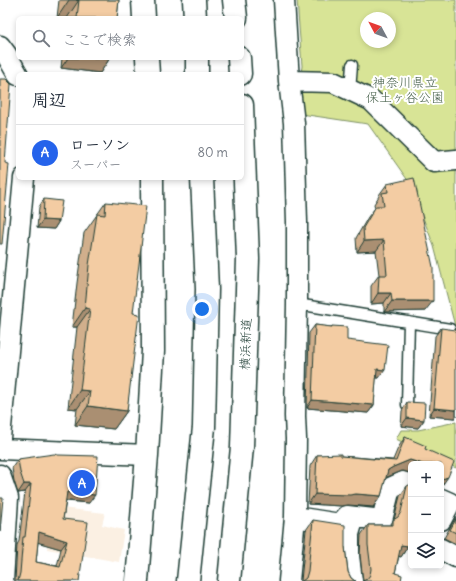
<!DOCTYPE html>
<html lang="ja">
<meta charset="utf-8">
<style>
body{margin:0;font-family:Delius,"Klee One",sans-serif;background:#f6f6f7;color:#1f2937}
.controls{position:absolute;right:12px;bottom:12px;display:grid;overflow:hidden;border-radius:6px;box-shadow:0 2px 6px #0003}
.controls button{width:36px;height:36px;display:grid;place-items:center;padding:0;border:0;border-bottom:1px solid #e0e1e3;background:#fff;color:#1f2937;font:20px sans-serif}
.compass{position:absolute;left:360px;top:12px;width:36px;height:36px;border-radius:50%;background:#fff;box-shadow:0 2px 6px #0003;rotate:311deg}
.you{position:absolute;left:202px;top:309px;width:14px;height:14px;margin:-10px;border:3px solid #fff;border-radius:50%;background:#1a73e8;box-shadow:0 0 0 6px #1a73e833}
.badge{display:grid;place-items:center;width:26px;height:26px;border-radius:50%;background:#2563eb;color:#fff;font-size:13px;font-weight:700}
.pin{position:absolute;translate:-50% -50%;border:2px solid #fff;box-shadow:0 1px 4px #0006}
.list{margin:0;padding:0;list-style:none}
h2{display:flex;justify-content:space-between;align-items:center;height:52px;margin:0;padding:0 16px;font-size:17px}
h2 small{font-size:13px;font-weight:400;color:#747a83}
.list li{display:grid;grid-template-columns:26px 1fr auto;gap:12px;align-items:center;box-sizing:border-box;height:56px;padding:0 16px;border-top:1px solid #e0e1e3}
.list b{display:block;font-size:15px;white-space:nowrap}
.list p{margin:0;font-size:13px;white-space:nowrap;color:#747a83}
.list em{font-size:13px;font-style:normal;color:#747a83}
.icon{flex:none;width:22px;height:22px;fill:none;stroke:currentColor;stroke-width:2;stroke-linecap:round;stroke-linejoin:round}
.map{position:relative;flex:none;width:456px;height:581px;overflow:hidden}
.search{position:absolute;background:#fff;box-shadow:0 2px 6px #0003;left:16px;top:16px;width:228px;height:44px;display:flex;align-items:center;gap:10px;box-sizing:border-box;padding:0 14px;border-radius:6px;color:#747a83;font-size:15px}
.panel{position:absolute;background:#fff;box-shadow:0 2px 6px #0003;left:16px;top:72px;width:228px;height:108px;border-radius:6px}
.map>svg:first-child{display:block}
</style>
<div class="map">
<svg width="456" height="581" viewBox="0 0 456 581">
<rect width="100%" height="100%" fill="#fff"/>
<filter id="ink" filterUnits="userSpaceOnUse"><feTurbulence type="fractalNoise" baseFrequency=".025" numOctaves="2"/><feDisplacementMap in="SourceGraphic" scale="8" xChannelSelector="R" yChannelSelector="G"/><feConvolveMatrix kernelMatrix="1 2 1 2 8 2 1 2 1" color-interpolation-filters="sRGB"/></filter>
<g filter="url(#ink)">
<!-- built -->
<path fill="#fbf0e3" d="M52,507L105,513L102,525L124,530L119,562L47,549Z"/>
<!-- green -->
<path fill="#d8e496" stroke="#7c9065" fill-rule="evenodd" d="M297,0H456V330L434,246L409,182L368,124L301,114L297,101L302,66ZM366,18H390V42H366Z
M456,422V468L396,439L401,430H418Z"/>
<g fill="none" stroke-linecap="round" stroke-linejoin="round">
<defs>
<path id="service" d="M350,90L352,65
M297,304L450,329
M407,405L409,322"/>
<path id="minor" d="M284,0L289,81L294,123L297,222V304L295,416L296,439L295,517L289,581
M0,46L6,54L18,75
M289,81L333,82L371,100L434,162L456,160
M0,438L24,178
M0,449L147,455
M0,475L8,498L3,581
M441,499L450,503L441,520
M295,517L340,524L347,516L382,520L390,488L403,482L411,485
M441,549L456,557
M352,581L349,556V534L354,517"/>
<path id="tertiary" d="M143,0L144,18
M147,58L148,74
M137,581L147,455L153,351L152,178"/>
<path id="trunk" d="M194,0L195,18
M234,0L236,18
M197,58V74
M239,58L240,74
M188,581L204,427L207,289L202,178
M229,581L242,447L248,259L242,105"/>
</defs>
<!-- service casing -->
<use href="#service" stroke="#1f3d34" stroke-width="13"/>
<!-- minor casing -->
<use href="#minor" stroke="#1f3d34" stroke-width="23"/>
<!-- tertiary casing -->
<use href="#tertiary" stroke="#1f3d34" stroke-width="25"/>
<!-- trunk casing -->
<use href="#trunk" stroke="#1f3d34" stroke-width="25"/>
<!-- service -->
<use href="#service" stroke="#fff" stroke-width="10"/>
<!-- minor -->
<use href="#minor" stroke="#fff" stroke-width="20"/>
<!-- tertiary -->
<use href="#tertiary" stroke="#fff" stroke-width="22"/>
<!-- trunk -->
<use href="#trunk" stroke="#fff" stroke-width="22"/>
</g>
<!-- wall -->
<path fill="#d1af8c" stroke="#1f3d34" fill-rule="evenodd" d="M59,0H119L117,18H57Z
M62,58H110L100,73L61,68Z
M387,184L425,311L384,312V303L371,304V286L379,275L376,251L357,252L356,238L368,217L375,208L374,204L379,196V195Z
M44,199L59,221L54,229L37,228L39,207Z
M106,202L133,313L127,411L114,429L75,425L77,409L68,408L77,327H72L77,283L84,233Z
M315,325L331,327L332,326L347,340L379,378H376L374,405L368,413L307,408L309,333Z
M441,328L456,410V417L455,418L429,416L435,336Z
M407,402L424,420L418,428L401,426L402,411Z
M405,437L425,449L441,464H411L402,471L386,477L381,496L373,507L348,505L342,506L308,504L310,466L317,455L341,456L393,460L398,448Z
M18,459L89,503L66,501L63,519L79,581H15L17,545L19,541L25,492L18,493L14,481L12,468ZM38,542L61,549L57,566L36,562Z
M407,486L408,546L401,557L399,556L395,573L363,581L360,555L361,535L368,525H390L394,520L400,496Z
M456,517V544L444,538Z
M313,520L345,547L348,572L351,578L355,581H356H301L306,530Z"/>
<!-- shaded-wall -->
<path fill="#aa8f72" stroke="#1f3d34" d="M69,0H79L67,18H57Z
M68,58H110L100,73L61,68Z
M43,220L59,221L54,229L37,228Z
M384,240L376,251L357,252L364,241Z
M378,293H391L384,303L371,304Z
M392,301H433L425,311L384,312Z
M85,308L90,309L77,327H72Z
M377,369L385,370L379,378L371,377Z
M80,390L90,391L77,409L68,408Z
M312,400L374,405L368,413L307,408Z
M88,406L127,411L114,429L75,425Z
M434,408L456,410V417L455,418L429,416Z
M407,418L424,420L418,428L401,426Z
M410,460L422,464H411V473L402,471L385,478L388,470L393,467Z
M448,477L441,487V480L442,479Z
M24,484H31L25,492L18,493Z
M67,492L95,495L89,503L61,500Z
M315,494H356L381,496L373,507L348,505L342,506L308,504Z
M39,532L67,541L61,549L33,541Z
M401,545L408,546L401,557L394,555Z"/>
<!-- building -->
<path fill="#f3cca3" stroke="#1f3d34" fill-rule="evenodd" d="M76,0H119L117,18H77L79,0Z
M0,79H6L11,84L5,163L9,164L2,244H0Z
M414,178L433,267V301H392L391,293H378L379,275H387L384,240L364,241L363,228L376,206H384L382,193L388,192L387,184Z
M44,199L62,201L59,221L43,220Z
M106,202L146,206L133,313L139,314L127,411L88,406L90,391L80,390L90,309L85,308L89,265L97,214L105,215Z
M315,325L332,327V326L347,327V340L388,345L385,370L377,369L374,405L312,400Z
M441,328L456,330V410L434,408Z
M407,402L425,403L424,420L407,418Z
M405,437L426,446L425,449L454,462L448,477L442,479L441,480V464H423L410,460L393,467L388,470L381,496L356,494L350,495L315,494L317,455L341,454V456L396,461Z
M54,454L58,455L98,456L95,495L67,492L63,519L88,522L79,581H18L20,573L23,537H25L31,484H24L20,472L18,459ZM39,532L67,541L60,567L36,562Z
M411,484V538L408,546L401,545L395,573L402,575L401,581H363L367,579L370,575L371,569L368,545V525H393V520L398,517L401,512L407,486Z
M0,498H3L0,532Z
M456,519V533L450,530Z
M313,520L345,525V547L348,572L351,578L355,581H356H302L306,578L308,571Z"/>
</g>
<g text-anchor="middle" stroke-width="4" stroke-linejoin="round" paint-order="stroke">
<!-- park labels -->
<g font-size="13" fill="#445e48" stroke="#fff">
<text x="405" y="87">神奈川県立<tspan x="405" dy="15">保土ヶ谷公園</tspan></text>
</g>
<!-- street labels -->
<g font-size="13" fill="#1f3d34" stroke="#fff">
<text transform="translate(245 344) rotate(-88)" y="5">横浜新道</text>
</g>
</g>
</svg>
<div class="controls">
<button>+</button>
<button>−</button>
<button><svg class="icon" aria-label="layers" viewBox="0 0 24 24"><path d="M12 4l9 5-9 5-9-5zM3 14l9 5 9-5"/></svg></button>
</div>
<svg class="compass" viewBox="-18 -18 36 36"><path d="M0-13l5 13h-10z" fill="#e53935"/><path d="M0 13l5-13h-10z" fill="#747a83"/></svg>
<div class="you"></div>
<div class="pin badge" style="left:82px;top:483px">A</div>
<div class="search"><svg class="icon" aria-label="search" viewBox="0 0 24 24"><circle cx="10" cy="10" r="6"/><path d="M15 15l6 6"/></svg>ここで検索</div>
<section class="panel">
<h2>周辺<small></small></h2>
<ul class="list">
<li><span class="badge">A</span><div><b>ローソン</b><p>スーパー</p></div><em>80 m</em></li>
</ul>
</section>
</div>
